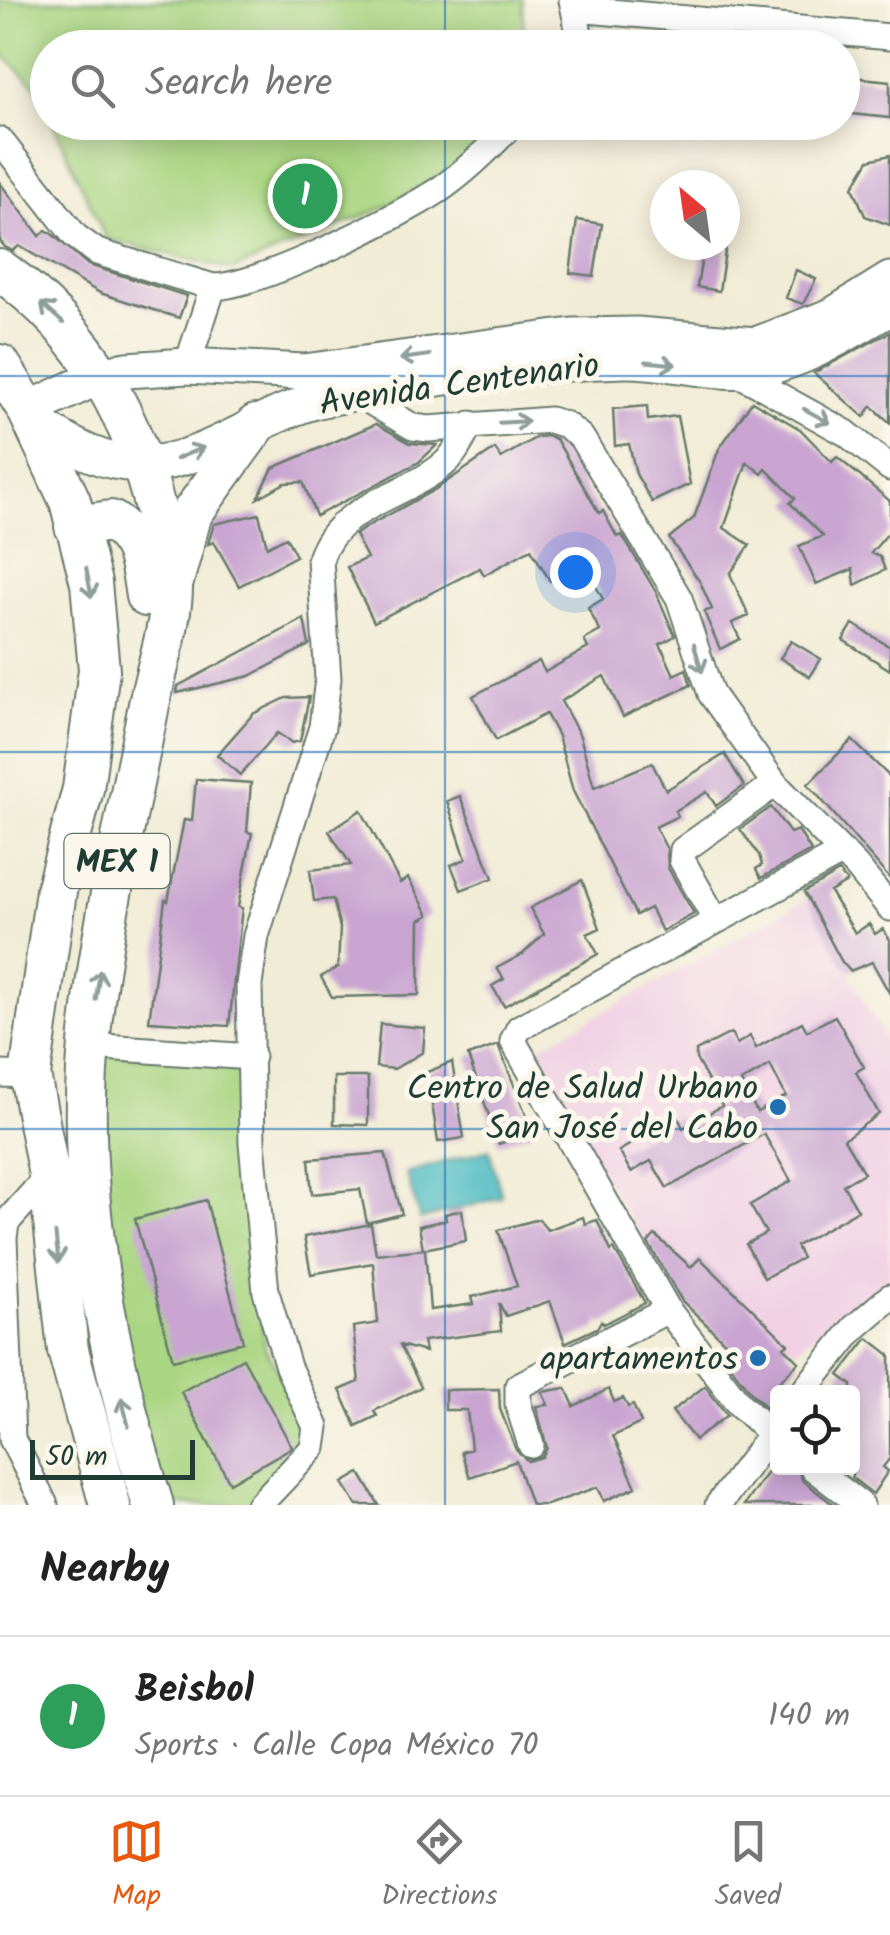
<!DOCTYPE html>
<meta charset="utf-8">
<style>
body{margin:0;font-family:Kalam,sans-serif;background:#f6f6f6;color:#222}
.controls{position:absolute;right:30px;bottom:30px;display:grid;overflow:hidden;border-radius:10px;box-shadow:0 5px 25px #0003}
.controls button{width:90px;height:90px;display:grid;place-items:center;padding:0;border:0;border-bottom:2px solid #e0e0e0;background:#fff;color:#222;font:50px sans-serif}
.compass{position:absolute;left:650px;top:170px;width:90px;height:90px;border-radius:50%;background:#fff;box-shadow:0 5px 25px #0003;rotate:331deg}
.scale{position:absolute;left:30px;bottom:25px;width:165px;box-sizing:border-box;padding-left:10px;border:5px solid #1f3d34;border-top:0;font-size:28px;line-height:35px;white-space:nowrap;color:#1f3d34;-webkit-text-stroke:8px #fbf7ec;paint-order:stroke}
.you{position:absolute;left:575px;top:572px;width:35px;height:35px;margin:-25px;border:8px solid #fff;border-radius:50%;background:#1a73e8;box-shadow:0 0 0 15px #1a73e833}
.badge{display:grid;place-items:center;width:65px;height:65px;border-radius:50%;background:#ea580c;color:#fff;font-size:32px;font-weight:700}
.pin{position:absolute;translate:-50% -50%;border:5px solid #fff;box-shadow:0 2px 10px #0006}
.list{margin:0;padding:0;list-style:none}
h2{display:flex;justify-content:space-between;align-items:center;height:130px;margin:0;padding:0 40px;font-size:42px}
h2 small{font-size:32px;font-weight:400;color:#767676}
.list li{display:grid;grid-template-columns:65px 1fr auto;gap:30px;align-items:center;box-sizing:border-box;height:160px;padding:0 40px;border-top:2px solid #e0e0e0}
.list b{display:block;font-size:38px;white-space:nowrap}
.list p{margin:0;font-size:32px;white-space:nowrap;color:#767676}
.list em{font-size:32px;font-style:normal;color:#767676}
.icon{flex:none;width:55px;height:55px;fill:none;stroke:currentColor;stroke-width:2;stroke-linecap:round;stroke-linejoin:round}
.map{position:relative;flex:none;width:890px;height:1505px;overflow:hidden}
.search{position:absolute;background:#fff;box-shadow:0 5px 25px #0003;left:30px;right:30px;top:30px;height:110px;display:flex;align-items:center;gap:25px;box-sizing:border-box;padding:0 35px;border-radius:55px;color:#767676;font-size:38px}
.sheet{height:290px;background:#fff}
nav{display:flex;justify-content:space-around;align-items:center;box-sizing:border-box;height:140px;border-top:2px solid #e0e0e0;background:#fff;font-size:28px;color:#767676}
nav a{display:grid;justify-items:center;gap:5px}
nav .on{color:#ea580c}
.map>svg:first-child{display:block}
</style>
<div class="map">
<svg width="890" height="1505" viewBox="0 0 890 1505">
<rect width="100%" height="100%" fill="#fbf7ec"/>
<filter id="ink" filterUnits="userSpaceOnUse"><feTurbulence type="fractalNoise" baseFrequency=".01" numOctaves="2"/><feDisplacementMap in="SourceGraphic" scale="20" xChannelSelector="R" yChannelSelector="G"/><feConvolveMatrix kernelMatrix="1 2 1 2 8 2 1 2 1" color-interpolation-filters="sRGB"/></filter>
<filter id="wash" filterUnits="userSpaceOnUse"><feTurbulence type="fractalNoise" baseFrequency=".0048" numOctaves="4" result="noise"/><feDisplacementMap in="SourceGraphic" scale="40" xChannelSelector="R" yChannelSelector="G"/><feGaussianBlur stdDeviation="2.25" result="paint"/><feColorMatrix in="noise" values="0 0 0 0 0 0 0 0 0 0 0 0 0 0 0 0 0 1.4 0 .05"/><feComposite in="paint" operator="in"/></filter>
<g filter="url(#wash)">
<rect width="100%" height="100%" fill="#f1ecd5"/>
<!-- built -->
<path fill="#f1d0e4" d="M809,898L890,1049V1281L794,1350L700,1258L691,1267L655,1236L646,1246L529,1053Z"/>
<!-- green -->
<path fill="#aad683" stroke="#648a5c" stroke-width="2.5" d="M0,0H523L524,47L48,48L47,111L35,85L0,52Z
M53,123H498L460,163L388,206L233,270L106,239Z
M93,1053L244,1065L242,1152L265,1348L310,1426L308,1446L249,1505H166L136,1409L100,1190Z"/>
<!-- water -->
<path fill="#4dbbc2" stroke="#367c7b" stroke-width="2.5" d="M489,1149L502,1197L420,1220L406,1173Z"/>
<g id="blocks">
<!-- building -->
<path fill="#c9a4d1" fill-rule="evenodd" d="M842,76L890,81V118L842,113Z
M890,155V225L865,216L853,187L869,160Z
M0,183L40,236L46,230L52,234L88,265L187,296L179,318L100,293L19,246L13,251L5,247L0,241Z
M577,220L602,224L594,276L570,273Z
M704,245H726L719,291L697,287Z
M796,270L816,279L803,304L786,298Z
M890,332V423L872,406L864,417L814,373Z
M752,401L800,429L832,462L837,457L890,501V531L871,553L880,557L885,570L855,585L853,569L816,584L799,546L823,536L790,503L795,498L766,469L762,474L747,462L724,528L750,545L730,574L749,616L732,623L740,639L720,649L704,612L712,609L700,582L669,538L694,518L719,449Z
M647,406L648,420L677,416L690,484L652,502L636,474L629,444L615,446L613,409Z
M376,424L410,443L437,445L419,462L316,516L303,482L285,483L258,498L273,468Z
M548,436L556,439L599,513L603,511L617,537L622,535L656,592L675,636L660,644L674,675L686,669L691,685L623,717L604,676L561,701L580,736L594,787L652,763L666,790L725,754L744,786L716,806L707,792L675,811L678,816L655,827L667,849L668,868L694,914L662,931L650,908L636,915L573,791L558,736L546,714L496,740L473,696L539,661L545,672L588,648L584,640L600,631L588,608L603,599L582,561L550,581L531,549L484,575L480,568L374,622L347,567L367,558L355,535L366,527L436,489L495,449L501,458L537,437Z
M259,514L267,547L286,537L296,556L239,586L214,542L208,544L214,524Z
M304,619L309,645L250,676L177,693L178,686Z
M853,624L890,647V670L843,640Z
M791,641L821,659L810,677L780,658Z
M309,697L300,741L292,743L277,733L240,775L217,755L253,714L286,698Z
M852,740L890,777V879L808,784Z
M196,779L251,783L247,832L252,833L238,907L242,908L229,1026L149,1021L165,900L168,901L184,820L192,821Z
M460,796L493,878L461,890L451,865L466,859L447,801Z
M771,807L790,833L798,830L811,851L761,878L756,869L762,865L759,855L740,829Z
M361,810L400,883L408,878L429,915L420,920L419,995L332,997L321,977L338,967L340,928L333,899L314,901L310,870L351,865L329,831Z
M839,872L847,882L830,892L855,933L869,924L875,934L883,929L890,940V994L872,962L850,971L842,962L804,892Z
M582,880L600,928L587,934L598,954L504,1006L492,986L504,979L497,968L523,954L544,934L530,908Z
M835,1016L864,1067L856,1072L879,1114L844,1139L864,1173L843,1185L858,1210L796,1246L802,1258L764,1278L746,1244L766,1233L750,1205L791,1181L764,1134L667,1188L651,1161L631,1172L619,1151L678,1117L683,1128L722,1106L696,1059V1051L731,1033L737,1044L750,1036L756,1048L802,1022L807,1031ZM770,1065L786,1096L757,1112L741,1082Z
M380,1024L425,1028L423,1052L394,1069L376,1067Z
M498,1045L533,1132L499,1144L468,1056Z
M452,1062L464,1138L438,1142L427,1072Z
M334,1077H368V1125L334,1124Z
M385,1153L402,1214L367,1223L360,1189L312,1194L309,1159Z
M206,1200L243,1342L173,1360L135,1219Z
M462,1210L466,1241L423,1249L419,1226L446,1220L445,1214Z
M583,1217L585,1224L597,1220L611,1251L614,1249L645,1303L604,1324L601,1321L597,1328L565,1343L550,1301L506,1316L499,1303L501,1331L423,1341L425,1352L400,1345L421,1387L374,1411L377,1416L356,1426L340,1390L359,1382L353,1327L378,1323L373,1263L311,1274L304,1237L371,1224L376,1254L425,1249L430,1310L474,1304L472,1297L517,1286L498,1230L539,1219L547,1230Z
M655,1235L691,1267L700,1258L788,1344L784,1347L799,1362L776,1385L778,1409L770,1411L751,1393L723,1356L731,1348L682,1301L648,1243Z
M868,1338L890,1355V1458L883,1467L888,1471L873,1494L852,1478V1385L839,1375Z
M243,1358L292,1447L230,1483L181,1392Z
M705,1386L727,1415L695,1440L672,1411Z
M566,1388L574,1406L609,1389L614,1402L623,1398L628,1407L633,1405L641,1423L613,1436L636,1487L604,1501L598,1487L547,1505H531L516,1461L470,1477L461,1452L471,1449L467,1410H445V1390L499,1389L500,1409L516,1450L528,1461L542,1457L547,1448L536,1406L548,1405L542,1392Z
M770,1468H797L803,1481L834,1505H744Z
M360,1473L379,1505H357L343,1483Z"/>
</g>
</g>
<g filter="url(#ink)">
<use href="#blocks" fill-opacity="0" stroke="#687a6c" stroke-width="2.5"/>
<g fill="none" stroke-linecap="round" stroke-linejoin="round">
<defs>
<path id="minor" d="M572,0L580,38L575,48
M576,9L890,37
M0,140L75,236L97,252L213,287
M187,366L213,287C261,286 396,218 439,190C467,171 491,147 514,122
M738,373L846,433L890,468
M356,393L413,427L429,429L550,420L566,425L581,437L679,598L711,694L775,784L856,866L890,908
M716,921L682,860L683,850L775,784
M89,1046L252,1057
M0,1074L30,1075
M803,1392L854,1328L890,1297
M778,1440L739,1404L668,1310L513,1041L519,1028L843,852
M531,1445L518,1404V1386L668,1310
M813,1468L861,1505
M45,1505L12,1439L4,1238L6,1223L49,1175
M259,1505L313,1448L316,1427L288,1367L266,1292L252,1143L249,985L256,936L322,727L328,679L320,559C337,505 405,497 444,464C456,454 463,437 471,424
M718,1505L778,1425"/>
<path id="secondary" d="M28,410L104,374L127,370L187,366L304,372L572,336L637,335L756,345L832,316L890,280
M34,422C69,444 102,466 146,464C208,462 263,412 323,399C420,379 525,363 624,360C673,359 719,378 767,367C812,357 850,330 890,308"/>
<path id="primary" d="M0,270C89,333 136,420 159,525C163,544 172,565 172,584C173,620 155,673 148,710C126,820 100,932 89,1044C75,1193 109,1364 153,1505
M0,365L28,410L70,501L91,583L99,670L83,789L56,891L30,1075L49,1175L68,1350L110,1505
M75,526L111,521C140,539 141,565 146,596
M173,581L192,513L256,425"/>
</defs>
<!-- minor casing -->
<use href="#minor" stroke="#687a6c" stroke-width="29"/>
<!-- secondary casing -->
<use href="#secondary" stroke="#687a6c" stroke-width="39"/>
<!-- primary casing -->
<use href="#primary" stroke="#687a6c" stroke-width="44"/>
<!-- minor -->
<use href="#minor" stroke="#fff" stroke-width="25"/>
<!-- secondary -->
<use href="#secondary" stroke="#fff" stroke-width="35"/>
<!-- primary -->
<use href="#primary" stroke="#fff" stroke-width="40"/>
</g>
<!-- one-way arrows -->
<defs><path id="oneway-shaft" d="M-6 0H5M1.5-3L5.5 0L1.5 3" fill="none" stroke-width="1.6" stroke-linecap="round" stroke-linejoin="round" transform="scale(2.5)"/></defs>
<g stroke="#8f9e9a">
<use href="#oneway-shaft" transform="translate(52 313) rotate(-138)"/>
<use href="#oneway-shaft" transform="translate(415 357) rotate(172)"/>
<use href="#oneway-shaft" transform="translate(661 363) rotate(6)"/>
<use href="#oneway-shaft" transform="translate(817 416) rotate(29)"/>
<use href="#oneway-shaft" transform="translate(514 422) rotate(-3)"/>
<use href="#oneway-shaft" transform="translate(190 453) rotate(-23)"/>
<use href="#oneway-shaft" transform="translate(89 583) rotate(79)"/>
<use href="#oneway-shaft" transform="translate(698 658) rotate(74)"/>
<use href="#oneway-shaft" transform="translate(98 985) rotate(-81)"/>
<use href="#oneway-shaft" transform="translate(57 1248) rotate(84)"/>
<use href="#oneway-shaft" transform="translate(125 1412) rotate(-104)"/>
</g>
</g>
<!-- grid -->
<path fill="none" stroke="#1f6fb2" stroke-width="2.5" stroke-opacity="0.55" d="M445,0V48M445,122V1505M0,376H890M0,752H890M0,1129H890"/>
<!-- markers -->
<g fill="#1f6fb2" stroke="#fbf7ec" stroke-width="4">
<circle cx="778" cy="1107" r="10"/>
<circle cx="758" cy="1358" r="10"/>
</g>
<g text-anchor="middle" stroke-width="10" stroke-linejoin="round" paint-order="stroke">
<!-- shield labels -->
<rect fill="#fbf7ec" stroke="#61756b" stroke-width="2.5" x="64.5" y="834" width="105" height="54" rx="8"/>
<g font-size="32" font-weight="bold" fill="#1f3d34">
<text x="117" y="872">MEX 1</text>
</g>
<!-- street labels -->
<g font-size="35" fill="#1f3d34" stroke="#fbf7ec">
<text transform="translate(459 383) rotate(-8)" y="12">Avenida Centenario</text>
</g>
<!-- poi labels -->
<g font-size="35" fill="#1f3d34" stroke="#fbf7ec" text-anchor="end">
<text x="758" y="1099">Centro de Salud Urbano<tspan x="758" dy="40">San José del Cabo</tspan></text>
<text x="738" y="1370">apartamentos</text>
</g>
</g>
</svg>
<div class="controls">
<button><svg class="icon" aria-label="locate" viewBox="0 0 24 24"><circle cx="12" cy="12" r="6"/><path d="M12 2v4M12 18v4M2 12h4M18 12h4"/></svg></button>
</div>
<svg class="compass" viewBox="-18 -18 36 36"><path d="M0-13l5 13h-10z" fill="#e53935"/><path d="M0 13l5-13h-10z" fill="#767676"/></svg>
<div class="scale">50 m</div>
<div class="you"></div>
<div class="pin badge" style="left:305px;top:196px;background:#2e9e5b">1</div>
<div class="search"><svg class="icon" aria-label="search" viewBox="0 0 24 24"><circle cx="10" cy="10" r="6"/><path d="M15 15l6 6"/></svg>Search here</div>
</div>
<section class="sheet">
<h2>Nearby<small></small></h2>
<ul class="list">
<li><span class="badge" style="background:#2e9e5b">1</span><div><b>Beisbol</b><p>Sports · Calle Copa México 70</p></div><em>140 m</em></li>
</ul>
</section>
<nav>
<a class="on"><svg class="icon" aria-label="map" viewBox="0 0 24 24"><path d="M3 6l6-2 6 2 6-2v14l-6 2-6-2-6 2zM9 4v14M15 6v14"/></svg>Map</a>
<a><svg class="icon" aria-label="directions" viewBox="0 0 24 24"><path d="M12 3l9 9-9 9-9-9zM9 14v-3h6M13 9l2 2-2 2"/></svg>Directions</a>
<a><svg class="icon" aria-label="saved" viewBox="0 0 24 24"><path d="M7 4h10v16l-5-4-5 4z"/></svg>Saved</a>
</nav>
